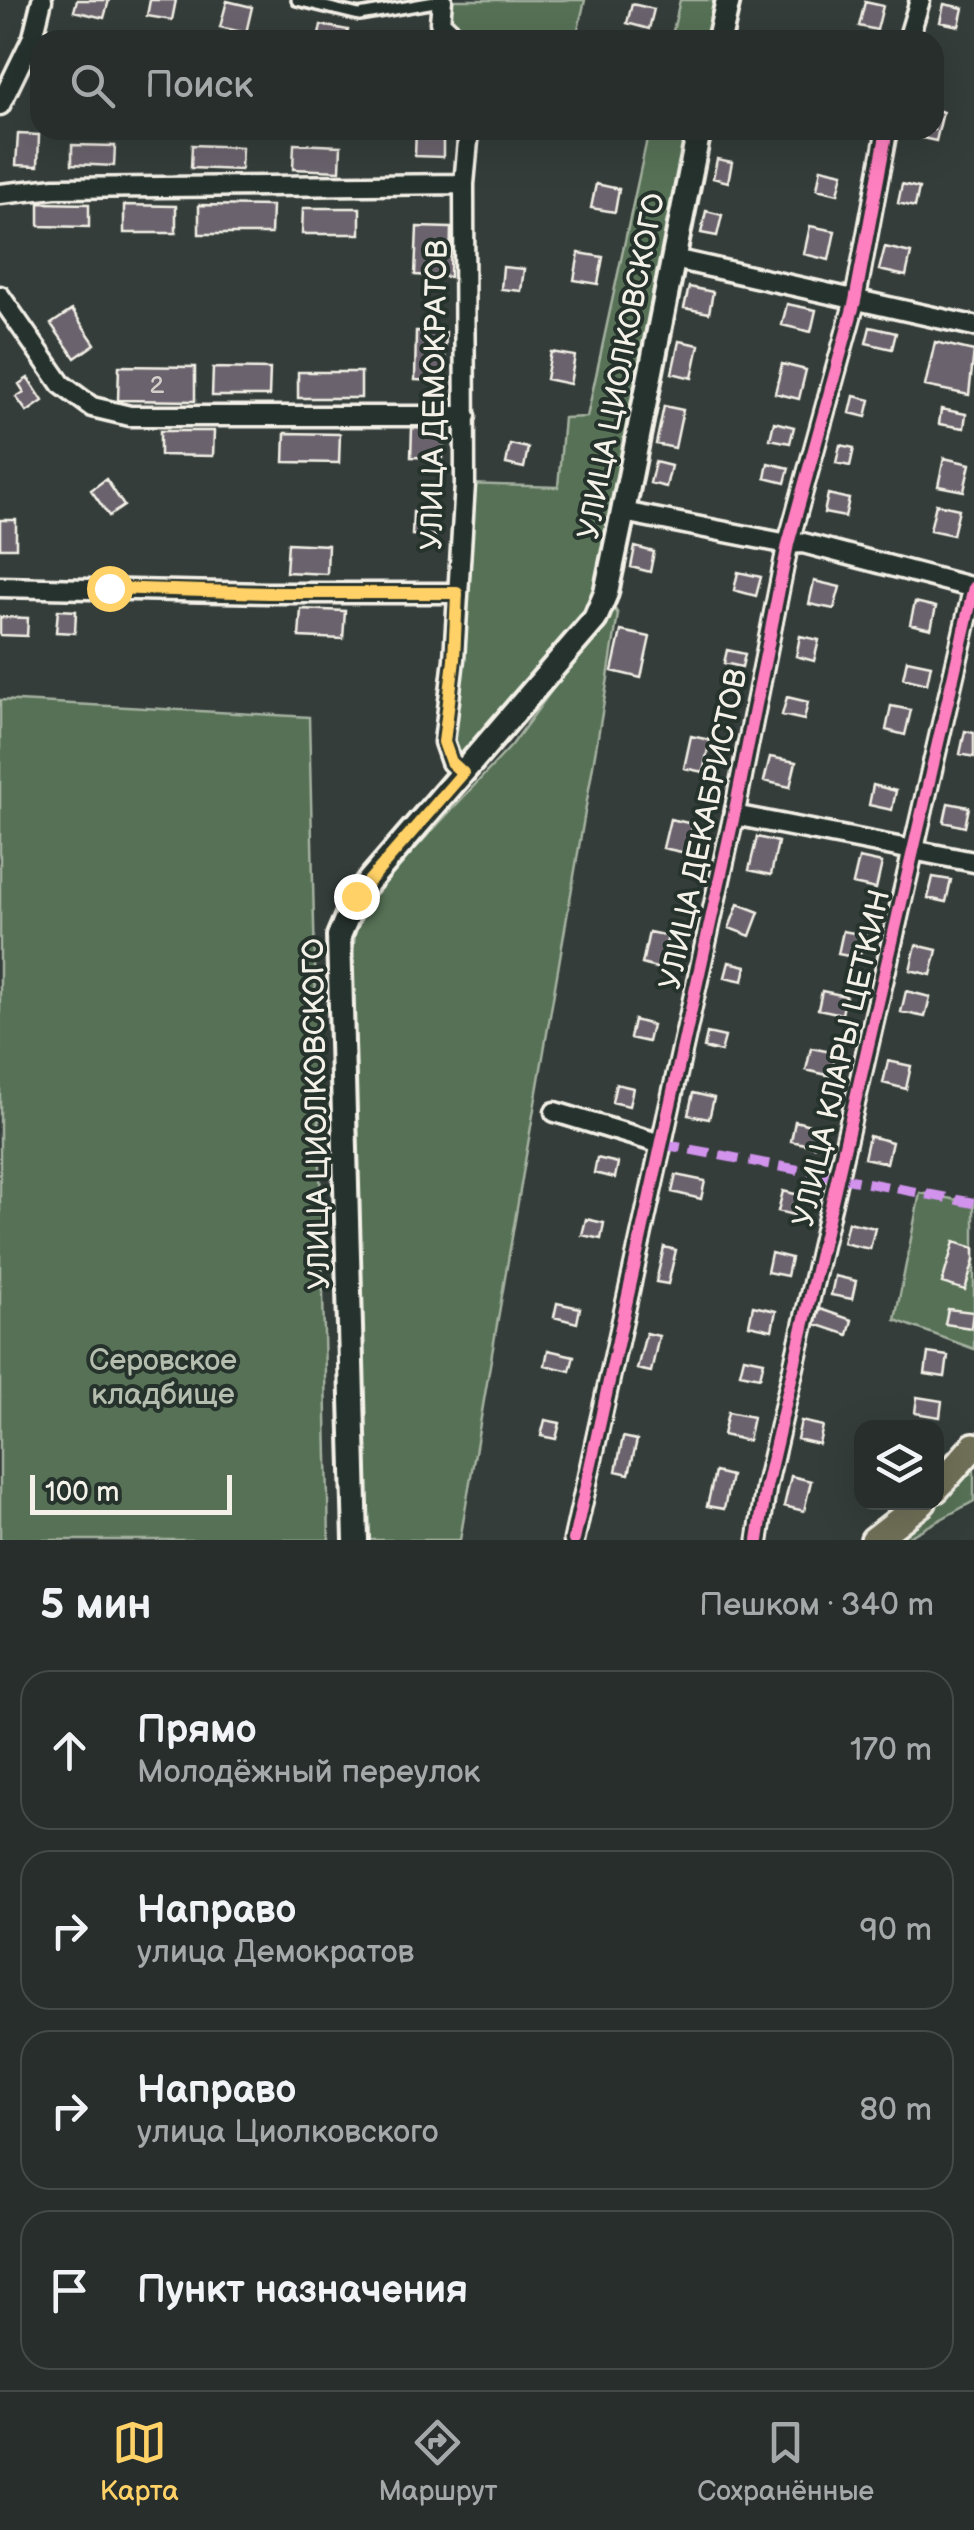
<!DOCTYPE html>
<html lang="ru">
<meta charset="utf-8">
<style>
body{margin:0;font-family:"Balsamiq Sans",sans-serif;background:#2f3634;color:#f1f3f6}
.controls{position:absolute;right:30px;bottom:30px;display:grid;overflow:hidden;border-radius:20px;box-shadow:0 10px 40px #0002}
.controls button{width:90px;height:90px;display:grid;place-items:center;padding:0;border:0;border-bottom:2px solid #434a48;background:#272e2c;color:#f1f3f6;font:50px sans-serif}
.scale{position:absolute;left:30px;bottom:25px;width:202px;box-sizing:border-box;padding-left:10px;border:5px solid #f4f1e8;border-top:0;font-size:28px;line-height:35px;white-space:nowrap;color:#f4f1e8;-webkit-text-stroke:8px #26332d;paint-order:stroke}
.stop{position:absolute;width:30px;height:30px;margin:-22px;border:8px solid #ffd166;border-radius:50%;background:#fff}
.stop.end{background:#ffd166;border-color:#fff;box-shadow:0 2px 10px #0008}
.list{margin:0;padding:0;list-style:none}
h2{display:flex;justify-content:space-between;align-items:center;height:130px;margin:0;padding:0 40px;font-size:42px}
h2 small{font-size:32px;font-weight:400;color:#a4a8a9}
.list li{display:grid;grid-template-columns:65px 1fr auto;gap:30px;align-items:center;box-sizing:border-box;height:160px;margin:0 20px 20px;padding:0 20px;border:2px solid #434a48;border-radius:30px}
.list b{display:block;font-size:38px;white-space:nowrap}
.list p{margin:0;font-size:32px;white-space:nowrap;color:#a4a8a9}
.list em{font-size:32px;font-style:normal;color:#a4a8a9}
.icon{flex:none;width:55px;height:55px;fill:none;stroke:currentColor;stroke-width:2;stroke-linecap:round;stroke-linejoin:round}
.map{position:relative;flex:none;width:974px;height:1540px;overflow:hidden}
.search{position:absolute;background:#272e2c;box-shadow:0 10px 40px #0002;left:30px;right:30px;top:30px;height:110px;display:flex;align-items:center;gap:25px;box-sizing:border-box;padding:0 35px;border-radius:30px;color:#a4a8a9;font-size:38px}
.sheet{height:850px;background:#272e2c}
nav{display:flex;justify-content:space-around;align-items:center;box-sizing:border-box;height:140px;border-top:2px solid #434a48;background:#272e2c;font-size:28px;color:#a4a8a9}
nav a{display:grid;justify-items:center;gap:5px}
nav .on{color:#ffd166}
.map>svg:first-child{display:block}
</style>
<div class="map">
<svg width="974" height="1540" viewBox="0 0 974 1540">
<rect width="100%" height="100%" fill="#343d3a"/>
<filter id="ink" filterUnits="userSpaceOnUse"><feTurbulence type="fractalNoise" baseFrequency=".01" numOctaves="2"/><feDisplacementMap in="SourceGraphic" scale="20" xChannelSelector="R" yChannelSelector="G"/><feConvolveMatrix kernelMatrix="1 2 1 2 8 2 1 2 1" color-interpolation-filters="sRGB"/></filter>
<g filter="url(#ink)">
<!-- green -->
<path fill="#567157" stroke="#a5b1a0" stroke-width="2.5" d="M452,0H585L577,34L599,40H495L457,33L449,20Z
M680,0H720L710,40H671Z
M649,130H699L606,593L463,773L451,762L465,484L558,487L564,418L587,417Z
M613,606L618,614L607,684L460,1540H366L350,977L358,910L512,745Z
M0,700L309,717L329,1540H0Z
M920,1193L974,1203V1349L895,1320Z
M974,1446V1501L903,1540H874L923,1503L936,1502L937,1489Z"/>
<!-- building -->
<path fill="#6b646d" stroke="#f4f1e8" stroke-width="2.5" d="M77,0H109L104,18L74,11Z
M150,0H176L172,20L147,16Z
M227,1L252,7L246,33L220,27Z
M865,2L883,6L877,30L859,26Z
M632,4L654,9L649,29L627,23Z
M944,4L963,8L959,26L940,22Z
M321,25L348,30L346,40H318Z
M934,109L943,112L936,141L909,135L910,130H934Z
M416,130H443V157L415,156Z
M18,134L39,135L38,166L16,165Z
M294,144L341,146L340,171L293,169Z
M72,145L115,146L114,166L72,164Z
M192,145L242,147L241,170L191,168Z
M717,159L732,162L728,182L713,178Z
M821,168L843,173L838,194L817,189Z
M596,184L619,189L615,212L591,208Z
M902,184L919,188L915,207L898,203Z
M39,203L89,204V227L39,226Z
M124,205L176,206V233H124Z
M199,205L272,206L271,234H199Z
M303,208H360V234H302Z
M706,211L722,215L717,236L701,233Z
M810,226L835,231L829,260L804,254Z
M417,227L451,228L450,277L415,275Z
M885,247L911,253L906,276L879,270Z
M579,253L603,257L598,284L574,280Z
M503,267L524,269L521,291L501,289Z
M689,287L713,292L709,313L684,308Z
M787,304L816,310L811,332L782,325Z
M72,310L95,344L75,358L51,324Z
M870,327L896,333L892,349L866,343Z
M416,331L446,332L444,381L415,380Z
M679,341L699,345L692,378L672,373Z
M935,342L974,351L969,395L925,386Z
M551,352L575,356L570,384L546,379Z
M782,364L806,370L799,399L775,393Z
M119,366L195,367V401L118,400Z
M213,368L270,369L269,396H212Z
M298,372H361V398H298Z
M28,378L43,401L27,412L16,397L24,392L19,384Z
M854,396L870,400L866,417L850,413Z
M664,406L683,410L675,448L656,444Z
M941,409L966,414L964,428L939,424Z
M774,422L794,427L790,443L770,439Z
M412,428L444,430L443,458L411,457Z
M160,431H214L213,456L160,455Z
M285,433L340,434L339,463L284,462Z
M510,444L528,448L524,468L506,464Z
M840,445L854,448L850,466L836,463Z
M944,458L970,464L964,491L938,486Z
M655,462L671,466L666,487L650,483Z
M768,463L789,468L785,483L765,478Z
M106,479L124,506L109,516L91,490Z
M828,494L849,499L845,517L824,513Z
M936,504L959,509L953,535L930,530Z
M413,512L437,513L436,536L412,535Z
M0,520H16V548H0Z
M288,543L328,545L327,574L286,572Z
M635,547L654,552L650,572L631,567Z
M738,572L761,577L756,596L734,590Z
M814,581L840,587L834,609L809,604Z
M915,602L936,607L931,629L910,624Z
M301,609L345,611L343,639L299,637Z
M58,610L76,611L75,633L56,632Z
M0,617L28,618L27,636L0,635Z
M621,631L650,637L641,678L612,671Z
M800,636L819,640L814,661L796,656Z
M727,650L745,654L742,667L724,663Z
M907,660L931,665L927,684L903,678Z
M787,697L808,702L804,720L782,715Z
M891,706L911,710L905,735L886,730Z
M965,731L974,733V757L960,754Z
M691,736L710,740L703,772L684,768Z
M770,757L796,762L790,787L764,781Z
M873,785L896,791L892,810L869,805Z
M948,803L969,807L965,827L944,822Z
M670,819L693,824L686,853L663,848Z
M757,837L778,842L771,875L749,870Z
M859,858L882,863L876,889L853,884Z
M933,877L951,880L946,902L928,898Z
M738,904L759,912L750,936L729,928Z
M843,931L865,935L859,958L838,954Z
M649,932L668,936L660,969L642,964Z
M916,945L937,950L931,975L910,970Z
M729,962L746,966L743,981L725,977Z
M822,991L846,996L842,1014L818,1009Z
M906,991L930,997L925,1017L901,1012Z
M634,1020L652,1025L648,1042L630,1038Z
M707,1033L725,1037L721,1052L704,1048Z
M811,1048L836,1053L831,1076L806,1070Z
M888,1061L911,1066L906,1089L883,1083Z
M616,1084L633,1088L629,1106L612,1102Z
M693,1093L714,1098L709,1119L688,1115Z
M795,1121L818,1127L814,1146L791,1141Z
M869,1136L892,1142L887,1163L864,1158Z
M597,1158L618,1163L615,1178L594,1173Z
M676,1175L705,1181L701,1199L672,1192Z
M783,1191L803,1196L798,1216L778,1211Z
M586,1219L604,1223L601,1239L582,1235Z
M848,1222L875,1228L870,1249L843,1243Z
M954,1242L974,1248V1260L965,1290L942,1283Z
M664,1247L676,1250L668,1284L656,1282Z
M771,1253L791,1258L787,1276L767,1272Z
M835,1276L856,1281L852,1299L831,1295Z
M557,1303L580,1308L577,1323L554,1317Z
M753,1306L776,1311L772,1330L749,1325Z
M820,1309L852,1320L848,1335L815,1324Z
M948,1309L973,1312L971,1328L945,1324Z
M646,1333L659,1336L651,1372L637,1369Z
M548,1350L574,1356L570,1371L545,1365Z
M928,1353L948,1356L945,1377L925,1374Z
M744,1357L764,1361L760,1377L740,1373Z
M917,1397L942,1401L940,1417L915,1413Z
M728,1412L753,1417L748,1441L723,1435Z
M545,1420L560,1423L556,1439L541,1436Z
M801,1421L823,1426L819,1444L797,1439Z
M623,1437L637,1440L629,1474L616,1471Z
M715,1472L731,1476L724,1509L707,1506Z
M791,1476L811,1481L804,1511L784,1506Z"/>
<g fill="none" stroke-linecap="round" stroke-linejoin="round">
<defs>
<path id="lane" d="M297,0L359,15L441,1"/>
<path id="street" d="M442,0L440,22L459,40
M908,40L920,0
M0,105L33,37L42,0
M0,194L55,188L464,184
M674,259L974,326
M0,296L61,384L92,407L130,416H466
M623,512L788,544L803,543L974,588
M0,587L267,593H457
M463,773L451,762L444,742L454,659L465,484L464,184L469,130
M734,815L974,862
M555,1112L661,1144
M574,1540L734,815L788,544L855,301L887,130
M758,1540L766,1487L974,587"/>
<path id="secondary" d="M719,40L728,0
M356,1540L339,936L356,896L595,619L606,593L623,512L699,130"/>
<path id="primary" d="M936,1489L974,1446
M874,1540L923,1502"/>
</defs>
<!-- lane casing -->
<use href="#lane" stroke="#f4f1e8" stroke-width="16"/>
<!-- street casing -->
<use href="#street" stroke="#f4f1e8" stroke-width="25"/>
<!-- secondary casing -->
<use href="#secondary" stroke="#f4f1e8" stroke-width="30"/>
<!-- primary casing -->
<use href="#primary" stroke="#f4f1e8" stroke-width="32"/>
<!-- lane -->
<use href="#lane" stroke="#26332d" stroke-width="9"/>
<!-- street -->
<use href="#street" stroke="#26332d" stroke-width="18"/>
<!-- secondary -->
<use href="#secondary" stroke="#26332d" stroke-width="22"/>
<!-- primary -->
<use href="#primary" stroke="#706f59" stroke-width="25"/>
<!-- quiet -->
<path stroke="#d193ec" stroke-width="10" stroke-dasharray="20 10" stroke-linecap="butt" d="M661,1144L974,1203"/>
<defs>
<path id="cycleway" d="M574,1540L734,815L788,544L855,301L887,130
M758,1540L766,1487L974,587"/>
</defs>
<!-- cycleway casing -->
<use href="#cycleway" stroke="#26332d" stroke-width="19"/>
<!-- cycleway -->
<use href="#cycleway" stroke="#ff80c0" stroke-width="12"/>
</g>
</g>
<g fill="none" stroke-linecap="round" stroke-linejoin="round" filter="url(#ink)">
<!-- route -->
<path stroke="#ffd166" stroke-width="12" d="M109,588L268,593H457L454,660L444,742L451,762L463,773L356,896"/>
</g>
<g text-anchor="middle" stroke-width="8" stroke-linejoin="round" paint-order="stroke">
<!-- number labels -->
<g font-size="25" fill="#d2cec9">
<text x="157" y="393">2</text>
</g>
<!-- street labels -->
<g font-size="30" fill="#f4f1e8" stroke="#26332d">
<text transform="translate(621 366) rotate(-79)" y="10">УЛИЦА ЦИОЛКОВСКОГО</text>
<text transform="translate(434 395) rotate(-89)" y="10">УЛИЦА ДЕМОКРАТОВ</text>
<text transform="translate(703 829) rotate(-78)" y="10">УЛИЦА ДЕКАБРИСТОВ</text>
<text transform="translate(841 1058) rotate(-77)" y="10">УЛИЦА КЛАРЫ ЦЕТКИН</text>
<text transform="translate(316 1114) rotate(-91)" y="10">УЛИЦА ЦИОЛКОВСКОГО</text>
</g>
<!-- park labels -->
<g font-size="30" fill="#b5beae" stroke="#26332d">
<text x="163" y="1370">Серовское<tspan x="163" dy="34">кладбище</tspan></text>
</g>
</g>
</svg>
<div class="controls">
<button><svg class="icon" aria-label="layers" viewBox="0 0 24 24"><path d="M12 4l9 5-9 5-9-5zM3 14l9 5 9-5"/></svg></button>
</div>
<div class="scale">100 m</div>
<div class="stop" style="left:109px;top:588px"></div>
<div class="stop end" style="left:356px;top:896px"></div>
<div class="search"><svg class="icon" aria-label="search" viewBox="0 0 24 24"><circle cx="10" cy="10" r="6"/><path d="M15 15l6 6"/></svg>Поиск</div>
</div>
<section class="sheet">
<h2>5 мин<small>Пешком · 340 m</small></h2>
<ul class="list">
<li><svg class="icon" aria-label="ahead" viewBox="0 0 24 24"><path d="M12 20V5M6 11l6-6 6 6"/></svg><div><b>Прямо</b><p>Молодёжный переулок</p></div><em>170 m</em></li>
<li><svg class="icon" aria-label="right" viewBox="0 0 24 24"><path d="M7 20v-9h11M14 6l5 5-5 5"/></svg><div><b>Направо</b><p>улица Демократов</p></div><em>90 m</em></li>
<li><svg class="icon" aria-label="right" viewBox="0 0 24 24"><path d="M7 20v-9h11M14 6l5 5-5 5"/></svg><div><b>Направо</b><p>улица Циолковского</p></div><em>80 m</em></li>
<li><svg class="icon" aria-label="arrive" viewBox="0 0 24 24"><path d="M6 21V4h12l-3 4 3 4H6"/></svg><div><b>Пункт назначения</b></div></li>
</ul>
</section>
<nav>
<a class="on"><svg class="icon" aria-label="map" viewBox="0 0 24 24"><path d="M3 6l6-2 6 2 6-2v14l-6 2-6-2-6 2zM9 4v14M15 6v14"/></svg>Карта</a>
<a><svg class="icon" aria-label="directions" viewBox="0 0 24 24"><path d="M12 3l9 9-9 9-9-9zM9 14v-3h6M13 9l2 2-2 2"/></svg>Маршрут</a>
<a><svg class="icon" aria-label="saved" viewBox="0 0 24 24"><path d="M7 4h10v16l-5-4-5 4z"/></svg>Сохранённые</a>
</nav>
